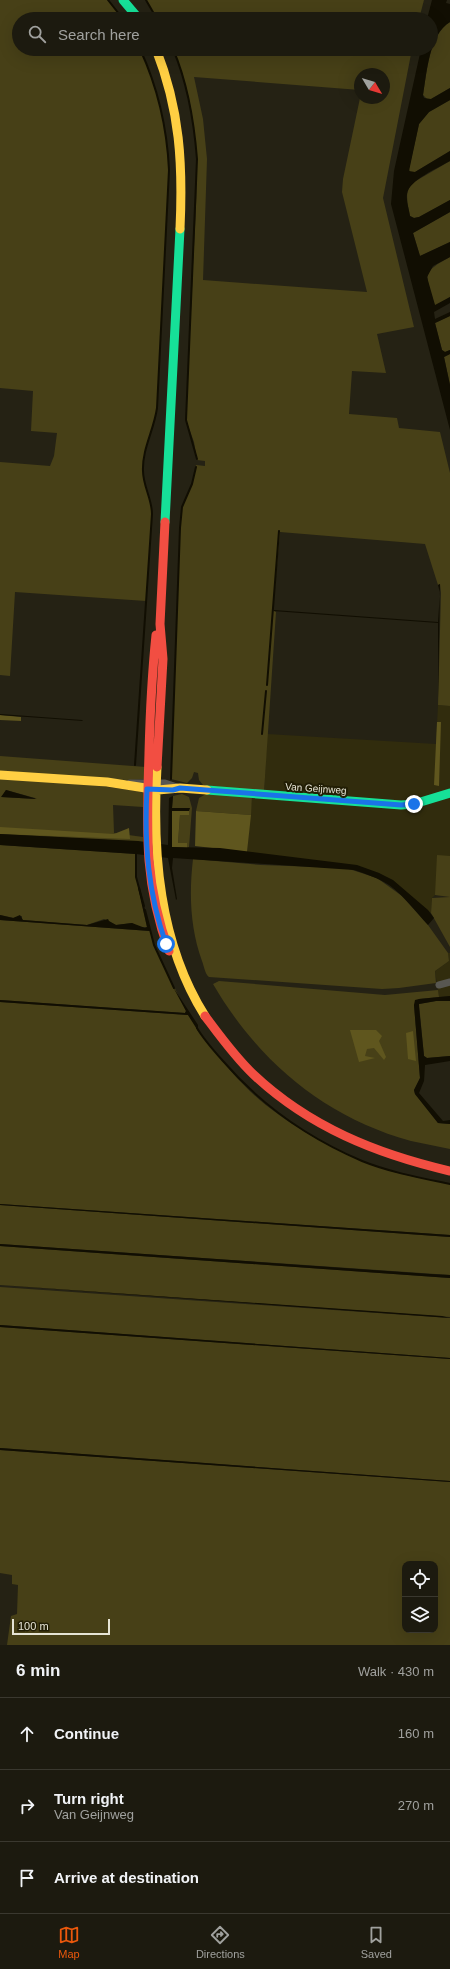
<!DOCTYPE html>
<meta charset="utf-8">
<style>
body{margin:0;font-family:Helvetica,sans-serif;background:#252318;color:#f1f3f6}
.controls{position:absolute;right:12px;bottom:12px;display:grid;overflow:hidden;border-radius:8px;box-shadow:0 4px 16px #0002}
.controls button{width:36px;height:36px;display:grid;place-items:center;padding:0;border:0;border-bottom:1px solid #3a382f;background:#1c1a0f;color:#f1f3f6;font:20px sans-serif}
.compass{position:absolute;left:354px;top:68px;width:36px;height:36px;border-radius:50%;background:#1c1a0f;box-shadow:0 4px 16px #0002;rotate:128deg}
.scale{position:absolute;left:12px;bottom:10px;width:98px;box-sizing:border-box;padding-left:4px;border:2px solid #e6e4d5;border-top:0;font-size:11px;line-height:14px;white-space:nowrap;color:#e6e4d5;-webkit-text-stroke:3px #221e05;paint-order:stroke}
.stop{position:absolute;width:12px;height:12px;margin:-9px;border:3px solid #1a73e8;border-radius:50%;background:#fff}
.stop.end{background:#1a73e8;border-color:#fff;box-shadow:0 1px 4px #0008}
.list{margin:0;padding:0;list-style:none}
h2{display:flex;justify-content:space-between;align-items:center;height:52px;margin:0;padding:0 16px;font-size:17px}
h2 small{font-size:13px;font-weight:400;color:#a0a19e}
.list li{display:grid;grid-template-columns:26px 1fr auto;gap:12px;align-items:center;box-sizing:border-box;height:72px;padding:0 16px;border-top:1px solid #3a382f}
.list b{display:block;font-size:15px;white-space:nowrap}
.list p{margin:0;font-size:13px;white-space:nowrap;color:#a0a19e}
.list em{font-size:13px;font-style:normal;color:#a0a19e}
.icon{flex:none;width:22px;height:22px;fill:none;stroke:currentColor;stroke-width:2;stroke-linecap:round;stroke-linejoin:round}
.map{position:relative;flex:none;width:450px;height:1645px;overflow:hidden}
.search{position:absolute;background:#1c1a0f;box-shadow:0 4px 16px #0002;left:12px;right:12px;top:12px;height:44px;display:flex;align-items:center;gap:10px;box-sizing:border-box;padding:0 14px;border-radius:22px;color:#a0a19e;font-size:15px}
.sheet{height:268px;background:#1c1a0f}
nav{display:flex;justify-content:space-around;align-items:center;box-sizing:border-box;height:56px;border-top:1px solid #3a382f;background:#1c1a0f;font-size:11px;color:#a0a19e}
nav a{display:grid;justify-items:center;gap:2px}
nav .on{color:#ea580c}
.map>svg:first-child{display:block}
</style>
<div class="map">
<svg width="450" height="1645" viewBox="0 0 450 1645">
<rect width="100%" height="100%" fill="#252214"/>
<!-- built -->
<path fill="#312c0d" d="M438,705L450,706V896L435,895L432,898L431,913L379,873L363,868L247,852L252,796L264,797L267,734L436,744Z
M448,953H450V996L439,997L435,971L449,961Z"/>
<!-- green -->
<path fill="#474017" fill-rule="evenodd" d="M0,0H108L123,19H19V49H140C158,88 167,127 169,170L157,408C154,430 142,449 143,471C143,486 152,499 152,514L146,601L15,592L10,676L0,675V462L50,466L54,456L57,433L31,431L33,391L0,388Z
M146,0H424L419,19H157Z
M450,22V88L431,99H427L423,95C427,72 429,35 450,22Z
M173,49H412L383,198L414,327L377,334L386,373L352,371L349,414L397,418L399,428L440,432L450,473V706L438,705L441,593L440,584L438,585L425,544L280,532L273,610L276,612L264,792L203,785L199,780L198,773L194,772L192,778L187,783L171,779L180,528L182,507L192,484L196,465L205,466V461L197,460L194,442L186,420C188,368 191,316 193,265C197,188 204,121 173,49ZM360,74H384V98H360L343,179L342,192L367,292L203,280L207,159L203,119L194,77L360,90Z
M450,100V151L415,172H410L409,169L419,124L429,112Z
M450,161V200L419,217L414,218L410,216C408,204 403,191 414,182Z
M450,212V242L420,256L413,233Z
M450,257V297L435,306C426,275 420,273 450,257Z
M450,316V350L445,352L442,350L435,323Z
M450,354V385L444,357Z
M0,756L146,767L145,779L126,780L0,772Z
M0,777L79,783L144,792L143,807L113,805L114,833L143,837V842L0,834ZM6,790L35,798V799L2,797Z
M182,794L189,797L192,808L189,847L187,848V843H178L180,815L172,808L173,796Z
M206,794L252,796L251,815L196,811L199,798Z
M0,845L136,854V877L147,927H138L132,923L116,925L104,919L87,925L22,920V916L14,918L0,915Z
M437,855L450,856V947L431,913L432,898L450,897L435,895Z
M193,859L261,865L346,868L377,878L402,896L428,925L448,953L449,961L435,971L436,983L399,988L382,989L209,977C205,974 204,966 202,961C190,927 189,894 193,859Z
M0,920L150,931L154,946L186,1011L185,1013L0,1000Z
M219,981L385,995L438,990L439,997L419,999L414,1005L420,1078L414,1090L415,1094L438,1123L450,1124V1149C437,1146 424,1144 411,1141C324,1117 258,1061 213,984Z
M436,1001H450V1056L427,1058L424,1056L419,1004Z
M0,1002L188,1015C205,1039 222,1063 243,1084C274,1117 321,1143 362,1161C389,1173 421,1178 450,1184V1235L0,1204Z
M0,1205L450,1237V1275L0,1244Z
M0,1246L450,1278V1317L0,1285Z
M0,1287L450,1318V1358L0,1325Z
M0,1327L450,1359V1481L0,1448Z
M0,1450L450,1482V1645H7L11,1616L17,1614L18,1585L12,1584V1575L0,1573ZM405,1564H435V1630H405Z"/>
<!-- forest -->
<path fill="#5f561e" d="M0,715L21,717V721L0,720Z
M437,722H441L439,786L434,785Z
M172,811H189V815H180L178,843H187V848L172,847Z
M196,811L251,815L247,852L195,846Z
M0,827L114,834L129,828L130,839L0,834Z
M350,1030H376L382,1036L379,1041L386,1057L384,1060L374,1048L367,1049L365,1056L375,1058L359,1062Z
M413,1031L416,1061L408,1059L406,1033Z"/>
<!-- water -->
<path fill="#110e02" d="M432,0H447L446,3L450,4V22C429,34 427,72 423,95L424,98L431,99L450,88V100L429,112L419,124L409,171L415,172L450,151V161C438,168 409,180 407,194C406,202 409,209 410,216L414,218L419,217L450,200V212L413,233L420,256L450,242V257L433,266L427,277L435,305L450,297V303L434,312L435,319L450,312V316L435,323L442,350L445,352L450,350V354L444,357L450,385V430L391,204L394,171L421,49H431V19H427Z
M440,584L438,697V623L273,611L274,610L438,622L440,593L438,585Z
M0,714L82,720L83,721L0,715Z
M6,790L37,799L1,797Z
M173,796L172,808H190L189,811H172V847L220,848L357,865L379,873L393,880L428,910L434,918L428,925C416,912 404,896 389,885C378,878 366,874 354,870L173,858L172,868L177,899L176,900L168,858L136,854L0,845V834L138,841L168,845L169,798Z
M138,888H140L150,931L0,920V915L13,918L20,915L23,920L87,925L108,919L109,921L116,925L132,923L145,928L147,927Z
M173,987L198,1025V1031L188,1015L0,1002V1000L185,1013L186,1011Z
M450,996V1001H436L419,1004V1007L424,1056L427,1058L450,1056V1061L425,1065L424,1081L419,1093L443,1121L450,1120V1124L438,1123L415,1094L414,1090L420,1078L414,1005L415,1000L419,999Z
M0,1204L450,1235V1237L0,1205Z
M0,1244L430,1274L450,1275V1278L0,1246Z
M0,1285L442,1316L450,1318Z
M0,1325L450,1358V1359L0,1327Z
M0,1448L450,1481V1482L0,1450Z"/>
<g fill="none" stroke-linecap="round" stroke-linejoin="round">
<!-- stream -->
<path stroke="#110e02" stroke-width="2" d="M108,0L123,19
M146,0L157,19
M173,49C188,84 194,121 197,159L186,420L197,459
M267,685L279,531
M262,734L266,691
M135,765L152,514C152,499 143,486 143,471C142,449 154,430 157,408L169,170C167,127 158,88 140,49
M171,779L180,528L182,507L192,484L196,467
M136,854V877L144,906
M145,910L154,945L174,988
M197,1028C204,1040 214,1051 223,1061C261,1105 308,1138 362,1161C389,1172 421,1178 450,1184"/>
<!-- street -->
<path stroke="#585751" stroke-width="7" d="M130,783H165L180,788
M439,985L450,982"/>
<!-- fast -->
<path stroke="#16e098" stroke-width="9" d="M123,0L139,19
M165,522L180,229
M207,790L401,805L414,804L450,793"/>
<!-- slow -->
<path stroke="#ffcf43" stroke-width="9" d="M156,49C180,110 183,164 180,229
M157,767C152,852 159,943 205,1016
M0,775L107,782L158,790L180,788L207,790"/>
<!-- jam -->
<path stroke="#f24e42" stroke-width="9" d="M156,635C152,674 150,714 149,753C147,827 143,880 169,951
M157,767L163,659L160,624L165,522
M205,1016C220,1036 235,1057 253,1074C309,1127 377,1154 450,1171"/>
</g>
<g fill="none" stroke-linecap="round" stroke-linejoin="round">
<!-- route -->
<path stroke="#1a73e8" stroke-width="5" d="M166,944C148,893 144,843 147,789L173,790L180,788L401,805L414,804"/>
</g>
<g text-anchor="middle" stroke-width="4" stroke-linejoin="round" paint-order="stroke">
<!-- street labels -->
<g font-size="10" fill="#e6e4d5" stroke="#221e05">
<text transform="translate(316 788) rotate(4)" y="4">Van Geijnweg</text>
</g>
</g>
</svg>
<div class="controls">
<button><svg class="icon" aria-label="locate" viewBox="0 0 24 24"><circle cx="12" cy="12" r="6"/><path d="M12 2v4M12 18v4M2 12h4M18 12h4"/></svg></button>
<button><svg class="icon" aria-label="layers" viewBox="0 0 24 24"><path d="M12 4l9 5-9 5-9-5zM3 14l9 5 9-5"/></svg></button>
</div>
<svg class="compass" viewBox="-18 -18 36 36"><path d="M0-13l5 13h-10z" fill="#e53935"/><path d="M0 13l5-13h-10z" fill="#a0a19e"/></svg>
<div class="scale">100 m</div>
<div class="stop" style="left:166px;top:944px"></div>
<div class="stop end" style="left:414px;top:804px"></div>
<div class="search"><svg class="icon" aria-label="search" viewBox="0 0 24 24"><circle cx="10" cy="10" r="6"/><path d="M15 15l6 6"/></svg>Search here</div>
</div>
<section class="sheet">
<h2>6 min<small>Walk · 430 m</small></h2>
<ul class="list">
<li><svg class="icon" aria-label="ahead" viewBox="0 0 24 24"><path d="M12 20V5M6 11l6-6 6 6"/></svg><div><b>Continue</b></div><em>160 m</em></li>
<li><svg class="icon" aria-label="right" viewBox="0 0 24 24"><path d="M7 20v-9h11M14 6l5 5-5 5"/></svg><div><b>Turn right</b><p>Van Geijnweg</p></div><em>270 m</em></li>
<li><svg class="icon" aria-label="arrive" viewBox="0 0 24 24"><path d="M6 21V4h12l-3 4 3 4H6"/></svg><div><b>Arrive at destination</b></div></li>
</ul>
</section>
<nav>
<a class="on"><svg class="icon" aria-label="map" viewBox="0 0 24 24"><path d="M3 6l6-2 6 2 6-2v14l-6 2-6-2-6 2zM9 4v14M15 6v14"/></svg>Map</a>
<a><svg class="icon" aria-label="directions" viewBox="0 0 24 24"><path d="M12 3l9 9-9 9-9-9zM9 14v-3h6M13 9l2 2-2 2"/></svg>Directions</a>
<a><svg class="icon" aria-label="saved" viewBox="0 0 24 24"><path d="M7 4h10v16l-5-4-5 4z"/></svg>Saved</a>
</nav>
